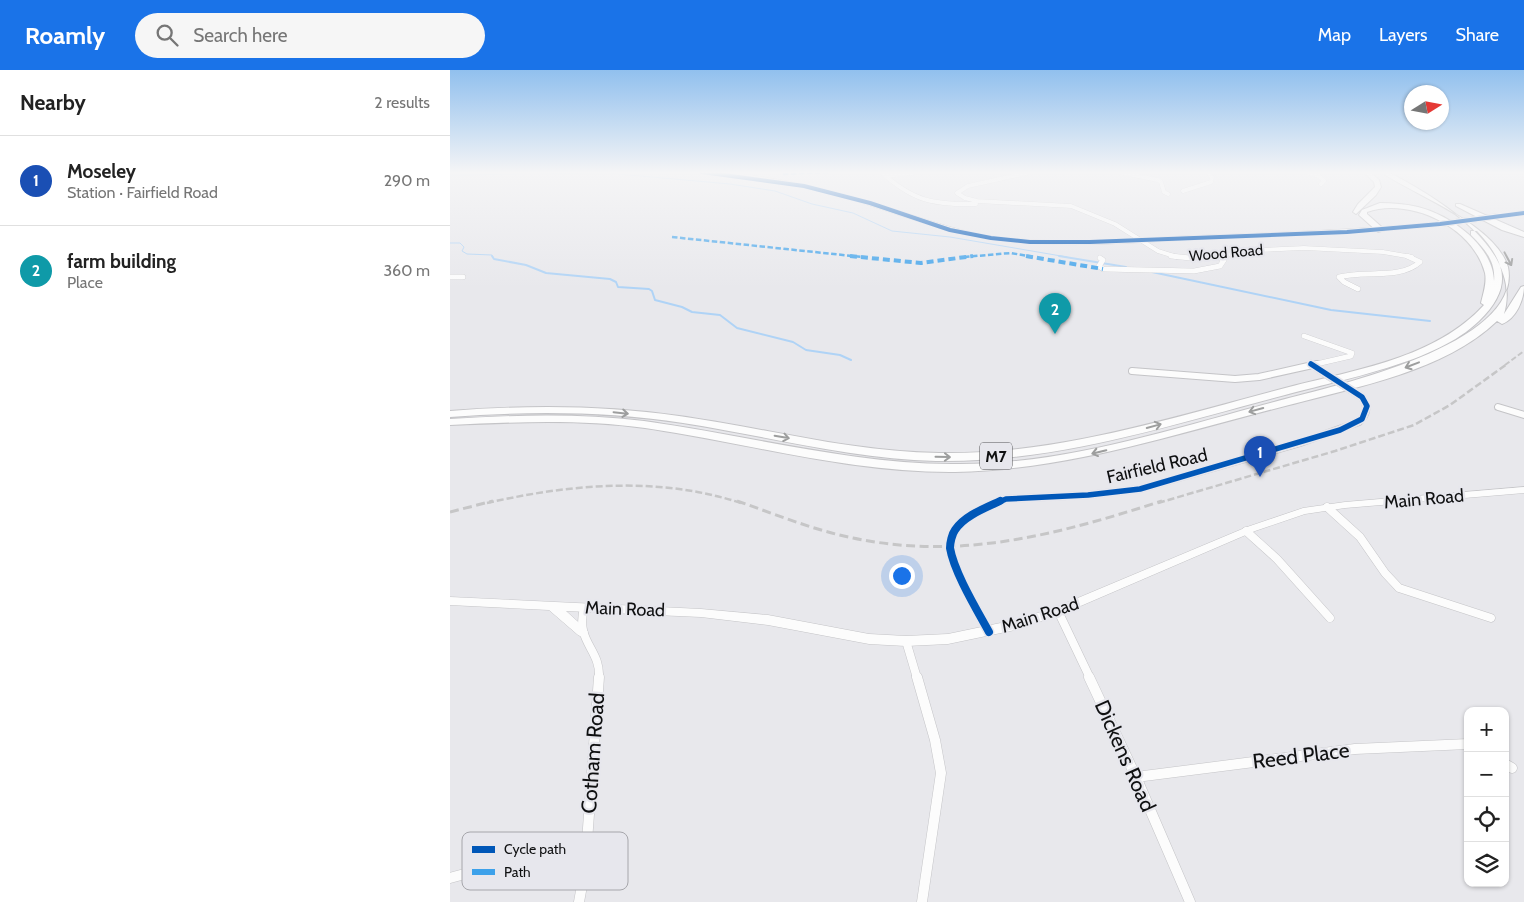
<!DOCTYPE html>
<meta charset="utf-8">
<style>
body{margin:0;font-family:Cabin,sans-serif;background:#f6f6f6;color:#222}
.controls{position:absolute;right:15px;bottom:15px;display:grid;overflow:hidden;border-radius:10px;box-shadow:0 1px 4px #0004}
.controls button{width:45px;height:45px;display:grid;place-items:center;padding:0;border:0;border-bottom:1px solid #e0e0e0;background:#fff;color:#222;font:25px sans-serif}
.compass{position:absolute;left:954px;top:15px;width:45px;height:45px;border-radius:50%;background:#fff;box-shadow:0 1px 4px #0004;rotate:79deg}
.you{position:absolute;left:451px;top:505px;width:18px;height:18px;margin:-12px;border:4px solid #fff;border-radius:50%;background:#1a73e8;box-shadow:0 0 0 8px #1a73e833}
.badge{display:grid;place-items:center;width:32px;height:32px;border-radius:50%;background:#1a73e8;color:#fff;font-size:16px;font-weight:700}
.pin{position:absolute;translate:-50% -41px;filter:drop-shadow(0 1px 2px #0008)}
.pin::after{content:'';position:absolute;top:26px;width:18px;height:15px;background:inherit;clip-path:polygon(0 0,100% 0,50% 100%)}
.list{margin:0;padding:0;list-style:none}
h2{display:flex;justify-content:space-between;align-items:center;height:65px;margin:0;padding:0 20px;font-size:21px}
h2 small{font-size:16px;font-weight:400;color:#767676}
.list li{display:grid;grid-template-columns:32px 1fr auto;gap:15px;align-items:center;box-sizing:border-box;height:90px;padding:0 20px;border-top:1px solid #e0e0e0}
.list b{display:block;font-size:19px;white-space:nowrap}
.list p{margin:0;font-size:16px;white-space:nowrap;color:#767676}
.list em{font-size:16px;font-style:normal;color:#767676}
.icon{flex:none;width:28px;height:28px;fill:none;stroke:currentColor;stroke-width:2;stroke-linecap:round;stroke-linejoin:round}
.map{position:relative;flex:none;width:1074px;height:832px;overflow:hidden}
header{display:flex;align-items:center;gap:30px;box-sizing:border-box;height:70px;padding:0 25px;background:#1a73e8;color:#fff}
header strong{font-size:24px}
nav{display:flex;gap:28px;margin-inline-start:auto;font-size:18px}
.search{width:350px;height:45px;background:#f6f6f6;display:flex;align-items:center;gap:12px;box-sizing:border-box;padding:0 18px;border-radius:28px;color:#767676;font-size:19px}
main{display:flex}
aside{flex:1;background:#fff}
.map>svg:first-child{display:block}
</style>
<header>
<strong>Roamly</strong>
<div class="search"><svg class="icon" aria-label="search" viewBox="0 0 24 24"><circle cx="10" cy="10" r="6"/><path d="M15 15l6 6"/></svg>Search here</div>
<nav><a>Map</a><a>Layers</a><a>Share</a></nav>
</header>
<main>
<aside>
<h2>Nearby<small>2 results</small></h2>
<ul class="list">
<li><span class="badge" style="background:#1a4fb4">1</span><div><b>Moseley</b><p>Station · Fairfield Road</p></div><em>290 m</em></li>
<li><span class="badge" style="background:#0f9aa8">2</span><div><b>farm building</b><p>Place</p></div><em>360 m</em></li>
</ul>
</aside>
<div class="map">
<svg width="1074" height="832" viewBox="0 0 1074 832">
<rect width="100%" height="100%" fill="#e8e8ec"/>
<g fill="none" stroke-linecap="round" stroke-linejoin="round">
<!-- stream-far1 -->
<path stroke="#afd3f6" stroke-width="1" d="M0,105L157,103L280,114L325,121L362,134L403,143L442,161L500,167L617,187
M0,173H10L14,177L12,181L17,184L42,185L43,187"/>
<!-- stream -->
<path stroke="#afd3f6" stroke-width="2" d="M42,186L44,189L76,195L96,203L160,209L166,212L168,217L199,219L202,221L205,230L232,237L242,242L270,245L287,258L343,272L356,280L390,285L401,290
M609,186L676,197
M702,202L881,240L980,251"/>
<defs>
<path id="street-far4" d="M431,102C463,131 483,135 526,134
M581,102L518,116L507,123L515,128L527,131L621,136L665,154L708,181L727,187
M668,102L708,110L711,112L714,122L718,124
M856,102L869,106L874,111L871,114
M1004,102H1013
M436,106L470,102
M733,121L761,112L762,107L757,102
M762,187L810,180L854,178L933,182L962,187"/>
<path id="street-far3" d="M721,186L740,188L772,186
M650,188L653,190L649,196L653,199L744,201L770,196L774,190L767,186
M0,207H13
M908,219L894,212L889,207C914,200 950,210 970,192L957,186
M854,266L902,283L901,286L862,295"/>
<path id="street-far2" d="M861,294L874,303
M682,301L785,309L809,307L867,294
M1048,337L1074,345
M547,433L556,429L638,425L690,419L850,373L909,352C918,344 918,337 912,327"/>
<path id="street-far1" d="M877,437L910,467L935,503L949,518L1041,548
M796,461L827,489L880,548
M134,538C125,572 151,579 149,608
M608,541L640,608
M539,562C527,540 504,502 500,478C500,473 502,464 505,460C514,446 535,438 550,431
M456,571L467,608"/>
<path id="street" d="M467,607L485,670L491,703L472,832
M639,607L686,707L740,832
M1055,694L1062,698
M686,707L905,679L1018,674
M0,808L137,771
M129,832L135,799L149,607"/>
<path id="secondary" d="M250,102C267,99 288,104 306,106C348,112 390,122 431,135C467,146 503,160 540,166C606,175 671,169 737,166C821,163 906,160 990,152L993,154L990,156C906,164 822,166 738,170C671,173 605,179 538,169C480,160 426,134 368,121C344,115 319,111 294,108C282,106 260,107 250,102Z
M1074,141V145L1049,148L1046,146Z
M1074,417V423L895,438L855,444L805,461L612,544L565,560L498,574L456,576L419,574L318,555L251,547L116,541L136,559L138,562L136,565L132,567L128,565L99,540L0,535V527L251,539L318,545L419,564L456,566L498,564L565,550L604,538L797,457L853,438L895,432Z"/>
<path id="highway" d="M914,102H920L929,110L931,117L926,125L906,144L903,142L908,134L925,117L924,112Z
M931,102H938C982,125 1074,177 1054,244L1071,217L1074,216C1074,230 1066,249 1052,254L1047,251C995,301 907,317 839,335C728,363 620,400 505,402C400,403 298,373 195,358C130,349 65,352 0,355V349C65,345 129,343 194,351C296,365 397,393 501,394C611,396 718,360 824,332C874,318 1074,277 1058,197C1045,154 966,126 931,102Z
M930,133C943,133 955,134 968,137C1000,145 1043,175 1044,211C1046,191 1034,178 1021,165V161H1027C1057,193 1063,218 1029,251C986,293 893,309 835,325C720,355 606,393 486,391C401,389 317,366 233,353C156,341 78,341 0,347V341C77,335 153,335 229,346C316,358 401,382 489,383C609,385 724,347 839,317C905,300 986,288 1034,235L1031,233C1033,224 1037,213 1035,203C1023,157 960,127 917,142V144L935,160L928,162L909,145L912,140Z
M1006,134H1010L1074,162V167L1052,160L1006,136Z"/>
</defs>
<!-- street-far4 casing -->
<use href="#street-far4" stroke="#c4c4c7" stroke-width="4.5"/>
<!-- street-far3 casing -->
<use href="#street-far3" stroke="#c4c4c7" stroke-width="5.5"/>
<!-- street-far2 casing -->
<use href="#street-far2" stroke="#c4c4c7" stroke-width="8"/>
<!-- street-far1 casing -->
<use href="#street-far1" stroke="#c4c4c7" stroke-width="9"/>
<!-- street casing -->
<use href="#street" stroke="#c4c4c7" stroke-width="11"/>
<!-- secondary casing -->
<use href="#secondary" stroke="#c4c4c7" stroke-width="1"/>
<!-- highway casing -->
<use href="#highway" stroke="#c4c4c7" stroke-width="2"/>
<!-- street-far4 -->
<use href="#street-far4" stroke="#fcfcfc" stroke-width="4"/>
<!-- street-far3 -->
<use href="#street-far3" stroke="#fcfcfc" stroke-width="5"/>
<!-- street-far2 -->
<use href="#street-far2" stroke="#fcfcfc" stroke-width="6"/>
<!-- street-far1 -->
<use href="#street-far1" stroke="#fcfcfc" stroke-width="8"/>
<!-- street -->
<use href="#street" stroke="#fcfcfc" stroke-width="10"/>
<!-- secondary -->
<use href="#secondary" fill="#fcfcfc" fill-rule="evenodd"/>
<!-- highway -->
<use href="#highway" fill="#fcfcfc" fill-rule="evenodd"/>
<!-- rail-far2 -->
<path stroke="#c6c6c7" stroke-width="2" stroke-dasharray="5.5 2.5" stroke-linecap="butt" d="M1055,295L1074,281"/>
<!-- rail-far1 -->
<path stroke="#c6c6c7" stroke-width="2.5" stroke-dasharray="7 3" stroke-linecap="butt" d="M37,433C121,414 208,406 291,433
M708,433L885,381L964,355L1000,335L1057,294"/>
<!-- rail -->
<path stroke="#c6c6c7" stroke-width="3" stroke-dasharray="9 4.5" stroke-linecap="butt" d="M287,431C325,444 363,460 403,468C512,491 609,464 712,431
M0,442L43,431"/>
<defs>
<path id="street-bridge" d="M874,303L912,327"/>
<path id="secondary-bridge" d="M990,154L1049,146"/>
</defs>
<!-- street-bridge casing -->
<use href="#street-bridge" stroke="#c4c4c7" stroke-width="8" stroke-linecap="butt"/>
<!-- secondary-bridge casing -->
<use href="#secondary-bridge" stroke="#c4c4c7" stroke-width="6" stroke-linecap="butt"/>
<!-- street-bridge -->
<use href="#street-bridge" stroke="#fcfcfc" stroke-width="6"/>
<!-- secondary-bridge -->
<use href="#secondary-bridge" stroke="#fcfcfc" stroke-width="5.5"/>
<!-- quiet-far1 -->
<path stroke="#3da1ea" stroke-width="2.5" stroke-dasharray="5.5 2.5" stroke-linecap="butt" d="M333,104L380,102
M222,167L412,187
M514,187L561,183L583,187"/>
<!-- quiet -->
<path stroke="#3da1ea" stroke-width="4" stroke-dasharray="7 4" stroke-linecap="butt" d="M400,186L471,193L523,186
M576,186L653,199"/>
<defs>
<path id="cycleway-far2" d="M252,102L354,116L420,133L500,160L541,168L580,172H640L897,162L990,154L1074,143"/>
<path id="cycleway-far1" d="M547,433L556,429L638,425L690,419L890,360L912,349L917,336L912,327L861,294"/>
<path id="cycleway" d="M539,562C527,540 504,502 500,478C500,473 502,464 505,460C514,446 535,438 550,431"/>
</defs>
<!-- cycleway-far2 casing -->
<use href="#cycleway-far2" stroke="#e7e7ed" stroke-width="5.5"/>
<!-- cycleway-far1 casing -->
<use href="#cycleway-far1" stroke="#e7e7ed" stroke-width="9"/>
<!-- cycleway casing -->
<use href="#cycleway" stroke="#e7e7ed" stroke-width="11"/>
<!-- cycleway-far2 -->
<use href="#cycleway-far2" stroke="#0057b8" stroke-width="4"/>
<!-- cycleway-far1 -->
<use href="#cycleway-far1" stroke="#0057b8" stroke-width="5.5"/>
<!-- cycleway -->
<use href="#cycleway" stroke="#0057b8" stroke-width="8"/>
</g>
<!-- one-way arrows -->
<defs><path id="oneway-shaft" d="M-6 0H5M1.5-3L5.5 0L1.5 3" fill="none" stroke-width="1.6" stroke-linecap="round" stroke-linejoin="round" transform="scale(1.25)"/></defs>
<g stroke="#9d9e9e">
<use href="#oneway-shaft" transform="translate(1058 189) rotate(62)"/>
<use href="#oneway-shaft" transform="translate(962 295) rotate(159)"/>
<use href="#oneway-shaft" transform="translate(806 340) rotate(165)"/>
<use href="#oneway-shaft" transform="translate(171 343) rotate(6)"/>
<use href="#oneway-shaft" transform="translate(704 356) rotate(-15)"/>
<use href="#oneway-shaft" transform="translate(332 367) rotate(10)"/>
<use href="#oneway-shaft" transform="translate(649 382) rotate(167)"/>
<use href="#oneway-shaft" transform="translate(493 387) rotate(1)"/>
</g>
<!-- sky -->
<linearGradient id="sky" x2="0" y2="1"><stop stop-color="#91c0ee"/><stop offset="0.47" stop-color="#f5f5f6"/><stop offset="1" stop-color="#f5f5f6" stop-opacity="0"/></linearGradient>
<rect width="1074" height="218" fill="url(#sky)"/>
<g text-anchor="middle" stroke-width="4.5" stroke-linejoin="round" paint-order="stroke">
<!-- far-street labels -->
<g font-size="15" fill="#0f1011" stroke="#e7e7ed">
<text transform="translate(776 183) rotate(-5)" y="5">Wood Road</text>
</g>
<!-- shield labels -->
<rect fill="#e7e7ed" stroke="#505053" stroke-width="1" x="530" y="372.5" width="32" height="27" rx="4"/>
<g font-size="16" font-weight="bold" fill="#0f1011">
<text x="546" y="392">M7</text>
</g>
<!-- street labels -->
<g font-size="18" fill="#0f1011" stroke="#e7e7ed">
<text transform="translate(707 396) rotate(-13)" y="6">Fairfield Road</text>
<text transform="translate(974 429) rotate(-5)" y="6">Main Road</text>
<text transform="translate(175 539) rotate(2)" y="6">Main Road</text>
<text transform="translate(590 545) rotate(-18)" y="6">Main Road</text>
</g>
<!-- near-street labels -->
<g font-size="21" fill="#0f1011" stroke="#e7e7ed">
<text transform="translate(143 683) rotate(-86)" y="7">Cotham Road</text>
<text transform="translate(675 686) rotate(66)" y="7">Dickens Road</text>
<text transform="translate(851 686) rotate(-7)" y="7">Reed Place</text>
</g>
</g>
<!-- legend -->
<rect x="12" y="762" width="166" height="58" rx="8" fill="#e7e7ed" stroke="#a6a6ab" stroke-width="1"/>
<rect x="22" y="776" width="23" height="7" fill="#0057b8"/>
<rect x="22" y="799" width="23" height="6" fill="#3da1ea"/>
<g font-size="14" fill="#0f1011">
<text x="54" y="784">Cycle path</text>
<text x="54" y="807">Path</text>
</g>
</svg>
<div class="controls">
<button>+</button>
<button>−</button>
<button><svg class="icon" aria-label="locate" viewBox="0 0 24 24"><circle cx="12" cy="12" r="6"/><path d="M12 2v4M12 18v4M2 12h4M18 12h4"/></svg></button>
<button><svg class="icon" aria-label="layers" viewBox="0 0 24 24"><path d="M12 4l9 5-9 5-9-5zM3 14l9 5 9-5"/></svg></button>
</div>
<svg class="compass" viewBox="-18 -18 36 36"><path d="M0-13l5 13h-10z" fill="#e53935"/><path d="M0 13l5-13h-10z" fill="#767676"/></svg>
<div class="you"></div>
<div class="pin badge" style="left:810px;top:407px;background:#1a4fb4">1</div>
<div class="pin badge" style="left:605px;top:264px;background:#0f9aa8">2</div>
</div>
</main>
